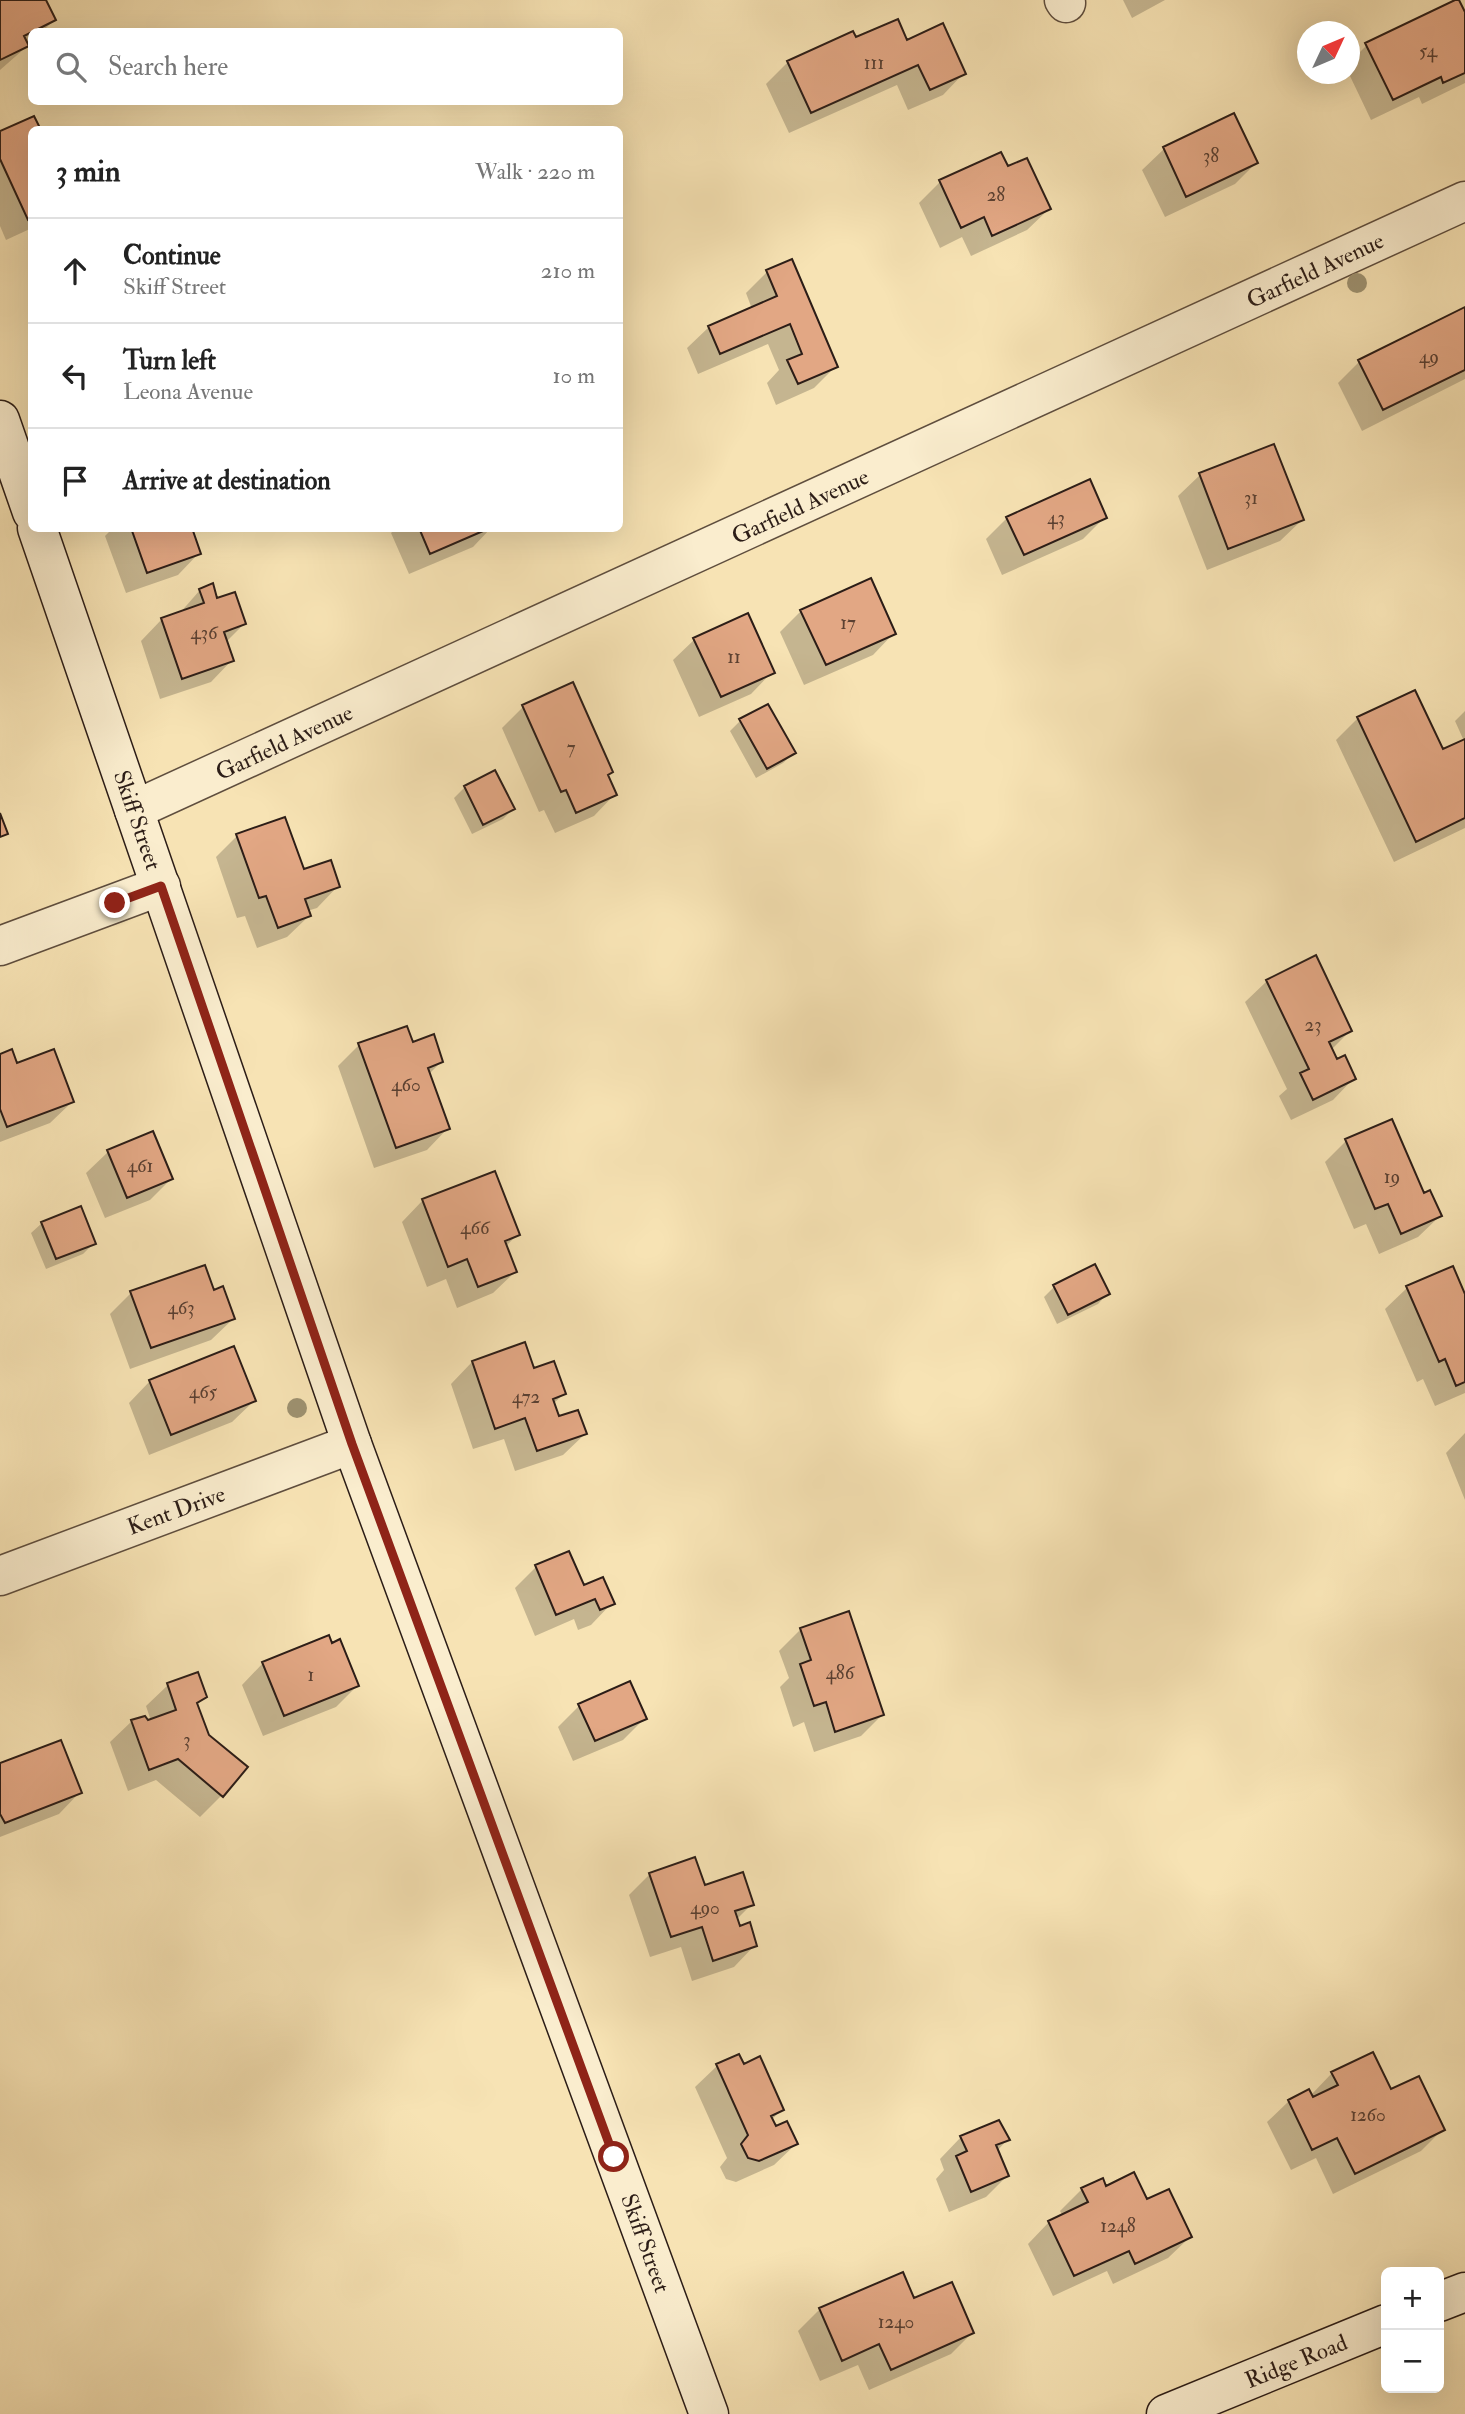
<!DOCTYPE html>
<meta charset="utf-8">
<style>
body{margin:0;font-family:"IM FELL Double Pica",serif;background:#f2f2f2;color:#222}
.controls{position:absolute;right:21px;bottom:21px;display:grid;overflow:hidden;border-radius:10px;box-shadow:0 7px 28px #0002}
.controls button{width:63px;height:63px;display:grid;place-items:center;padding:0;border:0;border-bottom:2px solid #e0e0e0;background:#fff;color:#222;font:35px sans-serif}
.compass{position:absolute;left:1297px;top:21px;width:63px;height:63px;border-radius:50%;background:#fff;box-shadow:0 7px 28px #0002;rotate:46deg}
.stop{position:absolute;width:21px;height:21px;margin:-16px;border:5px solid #8f2418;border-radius:50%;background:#fff}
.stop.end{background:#8f2418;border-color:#fff;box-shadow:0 2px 7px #0008}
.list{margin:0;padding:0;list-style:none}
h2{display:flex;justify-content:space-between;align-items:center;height:91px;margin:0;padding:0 28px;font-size:30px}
h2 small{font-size:23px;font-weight:400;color:#767676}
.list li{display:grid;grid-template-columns:46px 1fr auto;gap:21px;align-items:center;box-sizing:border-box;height:105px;padding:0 28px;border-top:2px solid #e0e0e0}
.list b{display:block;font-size:26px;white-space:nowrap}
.list p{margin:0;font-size:23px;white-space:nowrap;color:#767676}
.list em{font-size:23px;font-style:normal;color:#767676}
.icon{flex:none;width:38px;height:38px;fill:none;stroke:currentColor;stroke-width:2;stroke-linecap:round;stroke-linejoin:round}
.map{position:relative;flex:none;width:1465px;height:2414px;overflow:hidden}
.search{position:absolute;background:#fff;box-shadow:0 7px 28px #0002;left:28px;top:28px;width:595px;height:77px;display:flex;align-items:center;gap:18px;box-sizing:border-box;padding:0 24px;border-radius:10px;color:#767676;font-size:26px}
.panel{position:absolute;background:#fff;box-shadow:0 7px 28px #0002;left:28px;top:126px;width:595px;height:406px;border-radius:10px}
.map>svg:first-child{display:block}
</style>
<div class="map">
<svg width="1465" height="2414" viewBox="0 0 1465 2414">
<rect width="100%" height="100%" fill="#f7e3b4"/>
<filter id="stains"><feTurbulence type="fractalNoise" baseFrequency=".00286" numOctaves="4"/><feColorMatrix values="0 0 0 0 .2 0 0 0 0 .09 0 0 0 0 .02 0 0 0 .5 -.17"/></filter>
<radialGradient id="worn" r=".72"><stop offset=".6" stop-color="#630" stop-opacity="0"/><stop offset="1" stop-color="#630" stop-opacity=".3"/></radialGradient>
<!-- shadow -->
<path fill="#0003" d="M0,0H44L54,20L42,32H32V42L0,70Z
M1123,0H1165L1132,18Z
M1465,16V83L1422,104L1419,97L1371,120L1349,74L1350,62L1367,45Z
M855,40L906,42L964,73L943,95L908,110L897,85L789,133L766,84L788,62Z
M1233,115L1256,163L1235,184L1165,217L1142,170L1164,149Z
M33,118L32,228L6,240L0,226V133Z
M1007,169L1049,209L1027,230L971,256L962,237L940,248L919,203L940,182Z
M767,272L835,367L814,388L776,405L767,383L779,370L768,344L698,374L687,348L709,327L752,309L746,293Z
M1465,309V379L1362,431L1338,383L1359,362Z
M1200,475L1302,520L1280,541L1207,570L1178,496Z
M1105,517L1083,539L1002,575L986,539L1007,518Z
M113,528H192L199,553L178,575L126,593L105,536Z
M396,528H491L473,547L409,574L391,533Z
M200,590L244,624L226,642L232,660L211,682L160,699L141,641L162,619L179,614Z
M801,611L894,633L873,655L804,685L780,632Z
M695,639L772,672L751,694L699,717L673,660Z
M523,707L615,794L594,816L555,833L544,810L539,812L502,728Z
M1465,711V828L1394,862L1336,740L1358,718L1442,751L1464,741L1455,721Z
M740,721L794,753L783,763L756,778L730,731Z
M465,787L513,809L503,819L472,834L454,798Z
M237,836L338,886L317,908L307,911L309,916L287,937L257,948L245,916L237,918L216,857Z
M1267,981L1350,1031L1331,1050L1336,1061L1354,1078L1333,1100L1291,1120L1279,1096L1287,1089L1245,1002Z
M359,1045L441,1062L429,1074L448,1128L427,1150L374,1168L338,1066Z
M0,1056L72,1102L50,1123L0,1142Z
M1346,1141L1440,1216L1418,1237L1379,1254L1366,1224L1354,1229L1325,1162Z
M108,1152L171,1179L150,1200L105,1218L86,1173Z
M423,1200L518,1234L505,1247L515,1272L493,1293L457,1308L446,1279L427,1287L402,1222Z
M42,1223L94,1243L83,1254L46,1269L31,1233Z
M1452,1269L1465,1299V1393L1435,1406L1423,1379L1417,1382L1385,1309L1407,1288Z
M1054,1287L1108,1293L1098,1304L1057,1324L1044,1297Z
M213,1292L233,1319L211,1340L130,1369L110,1314L131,1293Z
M472,1362L533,1370L564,1394L553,1404L558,1419L585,1434L563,1455L515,1471L504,1439L473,1449L451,1384Z
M150,1381L254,1401L232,1422L149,1455L129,1403Z
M1465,1433V1500L1446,1453Z
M536,1567L583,1587L612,1603L591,1625L578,1630L574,1619L535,1636L515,1588Z
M801,1629L882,1715L861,1736L814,1752L804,1722L793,1727L780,1687L789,1678L779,1651Z
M263,1663L357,1686L336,1707L263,1736L242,1685Z
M168,1685L205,1697L196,1706L222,1795L200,1817L156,1780L128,1791L110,1742L132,1721H151L146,1706Z
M579,1706L645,1718L623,1740L573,1761L558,1727Z
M0,1765L80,1792L59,1814L0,1837Z
M650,1874L704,1887L752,1904L736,1920L739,1928L755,1945L734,1967L692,1981L681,1947L650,1957L629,1895Z
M738,2056L743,2066L782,2110L771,2120L775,2128L796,2144L774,2165L736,2182L726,2179L720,2167L727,2158L695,2087L717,2066Z
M1332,2073L1390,2092L1442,2130L1421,2151L1333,2194L1316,2158L1291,2170L1267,2122L1289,2101L1311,2095Z
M961,2137L1008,2139L997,2151L1007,2176L986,2197L949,2212L936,2179L944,2170L940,2159Z
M1105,2188L1147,2202L1190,2237L1168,2258L1113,2284L1107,2271L1053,2296L1028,2244L1049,2222L1063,2216L1060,2211L1082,2189Z
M913,2301L972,2333L951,2354L869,2390L858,2365L820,2381L798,2331L820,2309Z"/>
<!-- building -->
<path fill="#e2a784" stroke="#2c1d17" stroke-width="2" d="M0,0H46L56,20L24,36L29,46L0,60Z
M1455,0H1459L1465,12V73L1443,83L1441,77L1393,100L1365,43Z
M898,19L907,40L943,23L966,74L930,90L918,65L811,113L787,61L853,31L856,37Z
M1234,113L1258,163L1186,197L1163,147Z
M34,116L41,130H32V218L28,220L0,159V131Z
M1001,152L1008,166L1027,158L1051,209L992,236L984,217L961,228L939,180Z
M792,259L838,367L798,384L787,360L802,354L790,324L720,354L708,326L777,296L766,270Z
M1465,307V370L1383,410L1358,360Z
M1274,444L1304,520L1228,549L1199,473Z
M1090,479L1107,518L1024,555L1006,517Z
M131,528H192L201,554L147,573Z
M419,528H490L430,554Z
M871,578L896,634L826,665L800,610Z
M213,583L217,598L235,592L246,624L224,632L234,661L182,679L161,618L204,603L199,589Z
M748,613L775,673L721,697L693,638Z
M573,682L613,772L608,775L617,795L576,813L566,790L561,792L522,705Z
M1415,690L1443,749L1465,739V818L1416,842L1357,717Z
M768,704L796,753L767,769L739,719Z
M495,770L515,809L483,825L464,786Z
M0,813L8,834L0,837Z
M285,817L304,869L331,860L340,887L305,899L311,916L278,928L266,896L259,898L236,834Z
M1316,955L1352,1031L1329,1042L1337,1059L1345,1055L1356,1079L1313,1100L1300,1073L1309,1069L1266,980Z
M407,1026L413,1042L434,1034L443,1062L428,1068L450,1129L396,1148L358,1043Z
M12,1049L17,1063L54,1049L74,1102L7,1127L0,1109V1054Z
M1392,1119L1424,1193L1430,1190L1442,1216L1401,1234L1388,1204L1375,1209L1345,1139Z
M153,1131L173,1179L127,1198L107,1150Z
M495,1171L520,1235L505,1241L517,1272L478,1287L467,1259L448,1267L422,1199Z
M81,1206L96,1244L56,1259L41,1222Z
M1095,1264L1110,1294L1068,1315L1053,1285Z
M205,1265L214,1290L223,1286L235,1319L151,1348L130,1291Z
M1453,1266L1465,1294V1382L1456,1386L1445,1359L1439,1362L1406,1286Z
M525,1342L534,1368L554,1361L566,1394L553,1399L559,1416L578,1410L587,1434L537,1451L525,1418L495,1429L472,1361Z
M234,1346L256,1401L171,1435L149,1380Z
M569,1551L584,1585L603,1577L615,1604L600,1610L595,1599L556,1615L535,1565Z
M849,1611L884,1715L835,1732L826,1702L814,1706L800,1664L811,1660L800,1628Z
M329,1635L332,1643L340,1639L359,1686L284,1716L262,1662Z
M198,1672L207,1697L197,1703L209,1735L248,1767L223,1797L178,1759L149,1770L131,1720L145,1716L148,1720L176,1710L167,1683Z
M630,1681L647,1719L595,1741L578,1704Z
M61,1740L82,1793L5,1823L0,1814V1763Z
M695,1857L705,1885L743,1872L754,1905L735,1911L740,1926L750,1922L757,1946L713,1961L702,1927L671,1937L649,1873Z
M1373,2052L1391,2089L1419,2076L1445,2130L1355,2174L1337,2138L1312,2150L1288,2100L1309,2089L1313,2097L1338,2085L1331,2072Z
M739,2054L744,2064L760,2056L784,2110L771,2116L776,2126L787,2121L798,2144L759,2161L748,2158L741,2144L748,2135L716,2064Z
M999,2120L1010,2140L996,2145L1009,2176L971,2192L956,2156L967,2151L960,2136Z
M1134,2172L1147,2199L1169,2189L1192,2237L1135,2264L1129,2251L1074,2276L1048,2221L1088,2202L1081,2188L1103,2178L1106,2186Z
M903,2272L914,2298L952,2282L974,2333L891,2370L879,2344L842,2361L819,2308Z"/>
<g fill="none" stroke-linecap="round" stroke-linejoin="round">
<defs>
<path id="minor" d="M1064,0L1066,3
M134,810L1465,201
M0,946L161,886
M0,1576L352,1444"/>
<path id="secondary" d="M0,420L32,512
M37,528L352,1444L709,2414
M1439,2302L1465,2292
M1166,2414L1386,2324"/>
</defs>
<!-- minor casing -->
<use href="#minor" stroke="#5f4e3e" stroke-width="41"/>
<!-- secondary casing -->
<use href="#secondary" stroke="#2c1d17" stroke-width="41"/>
<!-- minor -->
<use href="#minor" stroke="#faedce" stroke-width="38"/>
<!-- secondary -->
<use href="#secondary" stroke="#faedce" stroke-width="38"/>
</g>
<!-- trees -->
<g fill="#9e9271">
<circle cx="1357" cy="283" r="10"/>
<circle cx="297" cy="1408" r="10"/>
</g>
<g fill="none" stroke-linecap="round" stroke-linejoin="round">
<!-- route -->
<path stroke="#8f2418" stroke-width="9" d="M115,903L161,886L352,1444L614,2157"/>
</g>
<g text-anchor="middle" stroke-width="7" stroke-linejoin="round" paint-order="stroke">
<!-- number labels -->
<g font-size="19" fill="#5a4032">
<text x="1428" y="57">54</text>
<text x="874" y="69">111</text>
<text x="1211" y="162">38</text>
<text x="996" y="201">28</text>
<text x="1429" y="363">49</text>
<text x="1251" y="504">31</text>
<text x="1056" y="524">43</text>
<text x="848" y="629">17</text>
<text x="204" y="639">436</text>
<text x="734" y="663">11</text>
<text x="571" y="754">7</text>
<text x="1313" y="1031">23</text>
<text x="406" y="1091">460</text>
<text x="140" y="1172">461</text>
<text x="1392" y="1183">19</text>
<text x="475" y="1234">466</text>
<text x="181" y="1314">463</text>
<text x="203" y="1398">465</text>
<text x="526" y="1403">472</text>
<text x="840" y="1679">486</text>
<text x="311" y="1681">1</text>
<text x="187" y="1746">3</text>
<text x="705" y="1914">490</text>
<text x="1368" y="2121">1260</text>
<text x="1118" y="2232">1248</text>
<text x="896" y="2328">1240</text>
</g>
<!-- street labels -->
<g font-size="23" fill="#2c1d17" stroke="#faedce">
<text transform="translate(1315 270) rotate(-25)" y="8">Garfield Avenue</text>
<text transform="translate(800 506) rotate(-25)" y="8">Garfield Avenue</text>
<text transform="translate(284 742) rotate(-25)" y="8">Garfield Avenue</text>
<text transform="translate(138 820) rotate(71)" y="8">Skiff Street</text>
<text transform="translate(176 1510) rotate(-20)" y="8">Kent Drive</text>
<text transform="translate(646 2243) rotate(70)" y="8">Skiff Street</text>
<text transform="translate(1296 2361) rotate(-22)" y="8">Ridge Road</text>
</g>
</g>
<rect width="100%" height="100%" filter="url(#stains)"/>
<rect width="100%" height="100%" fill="url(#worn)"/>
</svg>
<div class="controls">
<button>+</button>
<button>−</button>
</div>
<svg class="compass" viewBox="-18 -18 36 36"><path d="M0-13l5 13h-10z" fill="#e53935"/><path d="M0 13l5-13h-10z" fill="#767676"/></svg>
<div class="stop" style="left:614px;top:2157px"></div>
<div class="stop end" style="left:115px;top:903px"></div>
<div class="search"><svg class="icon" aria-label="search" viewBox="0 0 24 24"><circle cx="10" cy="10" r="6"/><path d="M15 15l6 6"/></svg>Search here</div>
<section class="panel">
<h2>3 min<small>Walk · 220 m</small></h2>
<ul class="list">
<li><svg class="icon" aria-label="ahead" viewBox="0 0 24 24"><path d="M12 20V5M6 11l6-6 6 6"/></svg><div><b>Continue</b><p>Skiff Street</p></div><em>210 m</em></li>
<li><svg class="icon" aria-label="left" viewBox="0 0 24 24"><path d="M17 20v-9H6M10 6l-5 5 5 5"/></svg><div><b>Turn left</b><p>Leona Avenue</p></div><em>10 m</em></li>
<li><svg class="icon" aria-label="arrive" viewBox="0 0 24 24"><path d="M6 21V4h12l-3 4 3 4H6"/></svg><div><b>Arrive at destination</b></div></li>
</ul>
</section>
</div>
